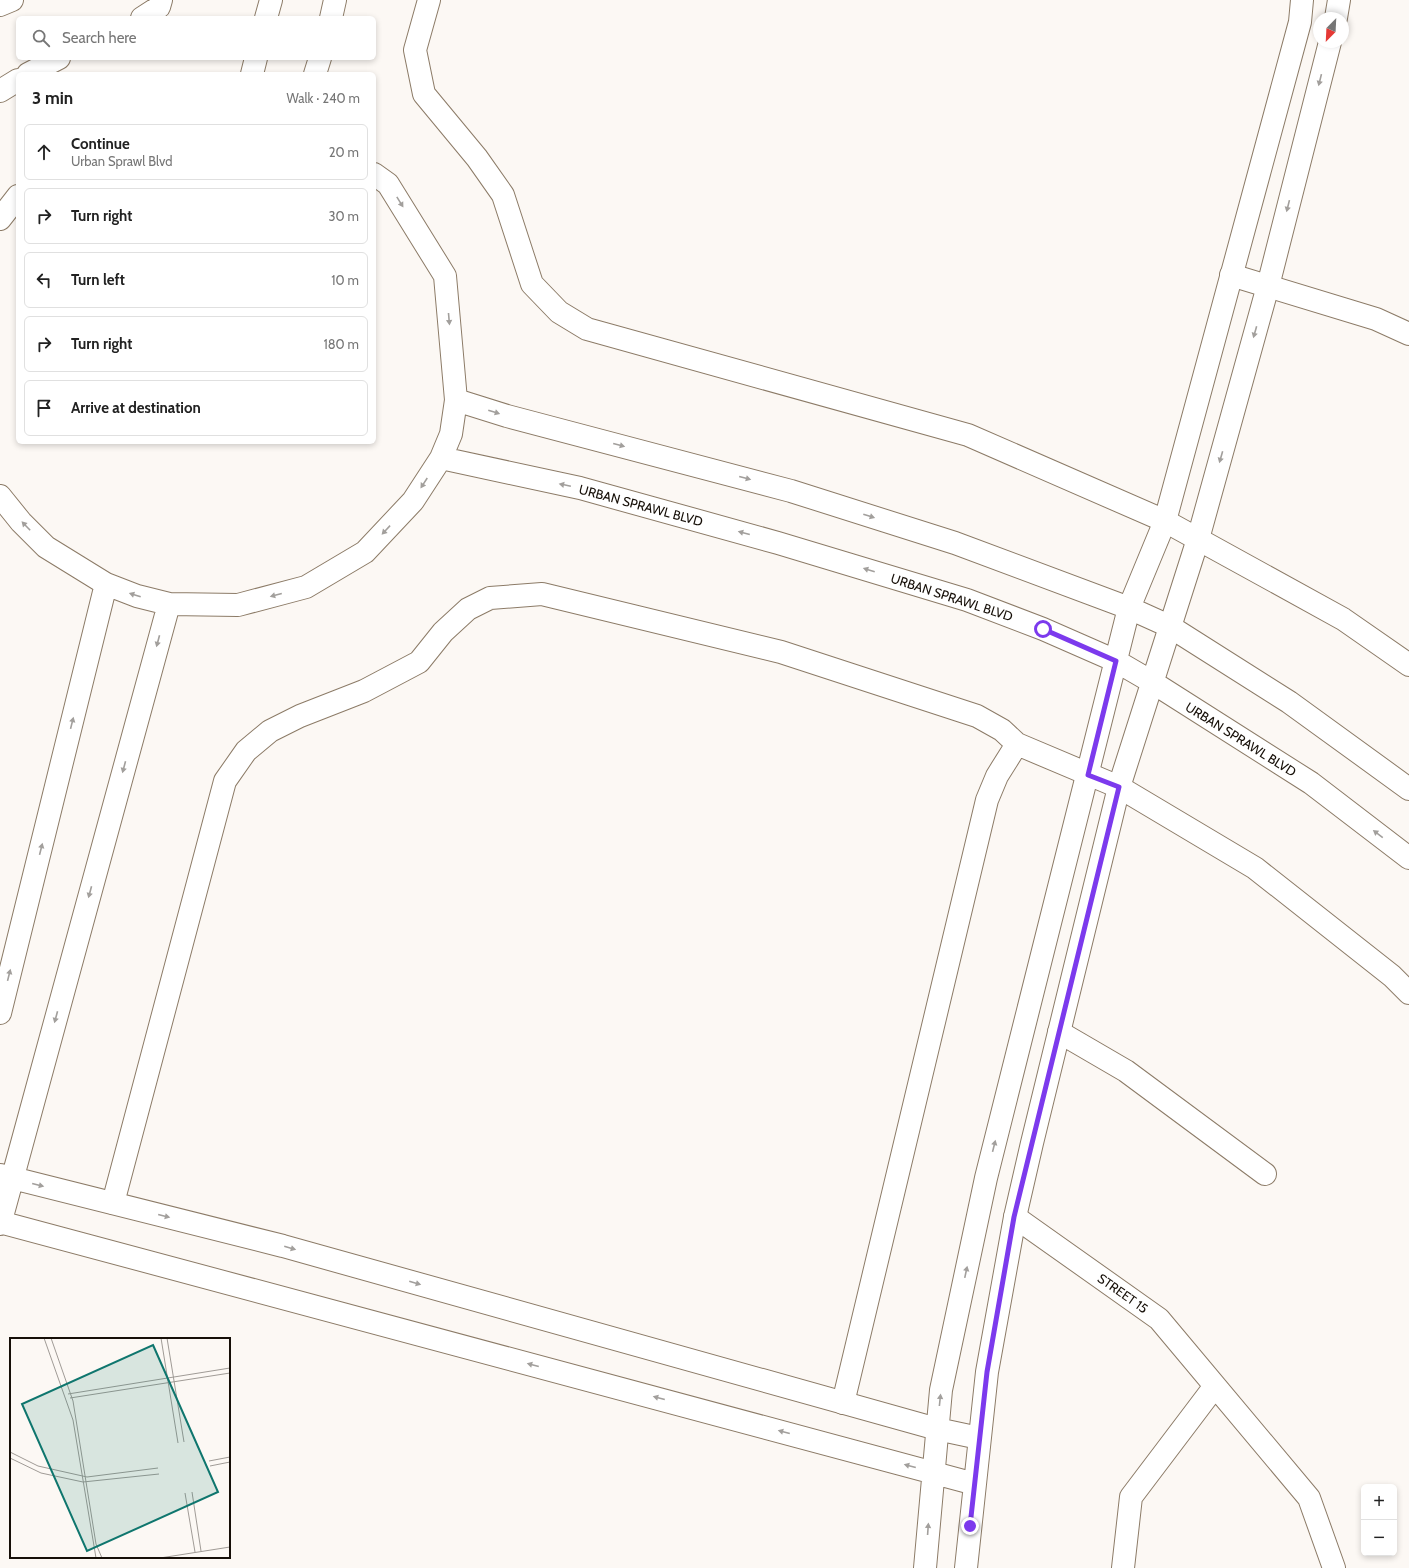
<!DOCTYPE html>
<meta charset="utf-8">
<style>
body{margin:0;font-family:Cabin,sans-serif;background:#f2f2f2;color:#222}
.controls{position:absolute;right:12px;bottom:12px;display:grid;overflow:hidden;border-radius:6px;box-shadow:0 2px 6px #0003}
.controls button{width:36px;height:36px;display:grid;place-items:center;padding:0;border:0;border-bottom:1px solid #e0e0e0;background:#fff;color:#222;font:20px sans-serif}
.compass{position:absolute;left:1313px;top:12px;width:36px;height:36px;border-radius:50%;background:#fff;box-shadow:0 2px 6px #0003;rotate:204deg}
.stop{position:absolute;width:12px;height:12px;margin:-9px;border:3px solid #7c3aed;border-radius:50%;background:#fff}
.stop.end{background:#7c3aed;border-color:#fff;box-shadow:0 1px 4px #0008}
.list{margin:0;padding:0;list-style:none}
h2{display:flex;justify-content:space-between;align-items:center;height:52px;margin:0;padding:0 16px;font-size:17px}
h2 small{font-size:13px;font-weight:400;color:#767676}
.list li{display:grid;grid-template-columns:26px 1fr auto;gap:12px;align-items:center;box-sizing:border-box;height:56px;margin:0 8px 8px;padding:0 8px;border:1px solid #e0e0e0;border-radius:6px}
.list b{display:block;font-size:15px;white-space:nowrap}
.list p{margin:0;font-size:13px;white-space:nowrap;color:#767676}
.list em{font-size:13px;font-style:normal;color:#767676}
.icon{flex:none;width:22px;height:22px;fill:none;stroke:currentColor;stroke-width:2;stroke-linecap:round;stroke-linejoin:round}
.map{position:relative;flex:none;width:1409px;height:1568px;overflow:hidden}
.search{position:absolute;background:#fff;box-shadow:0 2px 6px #0003;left:16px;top:16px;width:360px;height:44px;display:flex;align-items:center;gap:10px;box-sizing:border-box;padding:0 14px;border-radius:6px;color:#767676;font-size:15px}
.panel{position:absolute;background:#fff;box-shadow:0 2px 6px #0003;left:16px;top:72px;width:360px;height:372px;border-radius:6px}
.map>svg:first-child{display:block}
</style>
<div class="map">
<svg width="1409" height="1568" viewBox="0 0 1409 1568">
<rect width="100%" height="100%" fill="#fcf8f4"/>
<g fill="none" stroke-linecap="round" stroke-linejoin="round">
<defs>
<path id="minor" d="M429,0L415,50L424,94L477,158L503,195L532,284L559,312L587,329L968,435L1165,521L1343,619L1409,665
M0,5L12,0
M142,18L159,7L161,0
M28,74L59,58
M0,91L18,80
M1231,275L1376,319L1409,334
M1017,744L1119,787L1255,868L1392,976L1409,993
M1059,1032L1126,1071L1265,1174
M113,1203L225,781L246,751L270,731L300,716L364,691L419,662L443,632L468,609L490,598L542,594L781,652L977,716L1002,730L1017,744L997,776L987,800L843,1403
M1015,1217L1159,1319L1309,1498L1334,1568
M1123,1568L1131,1497L1215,1386"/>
<path id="tertiary" d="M266,18L271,0
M331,18L335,0
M1336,18L1339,0
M252,74L256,58
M315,74L320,58
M0,219L18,196
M456,400L507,416L791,491L955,543L1129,608L1169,626L1289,702L1409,789
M441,458L580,488L778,543L967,600L1043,629L1116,661L1152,682L1311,783L1409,858
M0,496L21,522L46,547L106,584L137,596L169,604L238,605L306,587L365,552L413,501L441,458L451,434L456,400L445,276L388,184L374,174
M0,1013L106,584
M0,1175L283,1246L937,1429L979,1438
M0,1222L975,1484
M0,1224L169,604
M925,1568L941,1390L986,1178L1129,608L1165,521L1300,22L1302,0
M966,1568L987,1372L1015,1217L1032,1143L1119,787L1198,539L1268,286L1330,42"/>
</defs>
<!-- minor casing -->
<use href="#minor" stroke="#8c7b67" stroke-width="24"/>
<!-- tertiary casing -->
<use href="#tertiary" stroke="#8c7b67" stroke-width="24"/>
<!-- minor -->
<use href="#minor" stroke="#fff" stroke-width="22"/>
<!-- tertiary -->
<use href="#tertiary" stroke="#fff" stroke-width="22"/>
</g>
<!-- one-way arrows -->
<defs><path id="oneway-solid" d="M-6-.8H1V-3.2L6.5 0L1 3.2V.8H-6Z"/></defs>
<g fill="#a29f9c">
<use href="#oneway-solid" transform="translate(1320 80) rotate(104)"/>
<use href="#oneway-solid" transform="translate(400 202) rotate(58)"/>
<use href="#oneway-solid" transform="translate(1288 206) rotate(104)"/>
<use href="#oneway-solid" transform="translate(449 319) rotate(85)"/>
<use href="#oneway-solid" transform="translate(1255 332) rotate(106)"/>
<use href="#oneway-solid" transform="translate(494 412) rotate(17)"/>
<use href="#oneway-solid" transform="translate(619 445) rotate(15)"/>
<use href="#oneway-solid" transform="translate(1221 457) rotate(106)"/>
<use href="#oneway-solid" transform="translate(745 478) rotate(15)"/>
<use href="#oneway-solid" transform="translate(424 483) rotate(123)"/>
<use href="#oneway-solid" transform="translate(565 485) rotate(-168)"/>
<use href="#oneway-solid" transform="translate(869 516) rotate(18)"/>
<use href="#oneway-solid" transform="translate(26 526) rotate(-134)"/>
<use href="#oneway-solid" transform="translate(386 530) rotate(133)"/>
<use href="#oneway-solid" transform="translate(744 533) rotate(-165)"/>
<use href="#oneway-solid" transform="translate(869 570) rotate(-163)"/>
<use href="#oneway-solid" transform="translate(135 595) rotate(-162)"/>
<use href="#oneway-solid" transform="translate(276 595) rotate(165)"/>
<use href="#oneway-solid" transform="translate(158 641) rotate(105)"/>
<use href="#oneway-solid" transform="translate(72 723) rotate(-76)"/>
<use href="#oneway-solid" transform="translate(124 767) rotate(105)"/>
<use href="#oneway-solid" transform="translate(1378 834) rotate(-143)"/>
<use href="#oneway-solid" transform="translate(41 849) rotate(-76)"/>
<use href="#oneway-solid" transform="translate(90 892) rotate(105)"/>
<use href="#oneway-solid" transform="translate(9 975) rotate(-76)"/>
<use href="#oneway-solid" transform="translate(56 1017) rotate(105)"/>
<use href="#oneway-solid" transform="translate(994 1146) rotate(-76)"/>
<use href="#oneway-solid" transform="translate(38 1185) rotate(14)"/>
<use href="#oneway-solid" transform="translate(164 1216) rotate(14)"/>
<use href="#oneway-solid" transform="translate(290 1248) rotate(16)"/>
<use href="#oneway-solid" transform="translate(966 1272) rotate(-78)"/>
<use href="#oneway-solid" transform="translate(415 1283) rotate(16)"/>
<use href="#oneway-solid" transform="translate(533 1365) rotate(-165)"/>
<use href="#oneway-solid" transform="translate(659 1398) rotate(-165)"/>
<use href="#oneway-solid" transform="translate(940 1400) rotate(-84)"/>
<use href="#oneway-solid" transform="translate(784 1432) rotate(-165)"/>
<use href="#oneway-solid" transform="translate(910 1466) rotate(-165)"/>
<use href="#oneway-solid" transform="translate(928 1529) rotate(-86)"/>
</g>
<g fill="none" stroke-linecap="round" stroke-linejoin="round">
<!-- route -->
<path stroke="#7c3aed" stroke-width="5" d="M970,1526L987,1372L1014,1217L1119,787L1088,775L1116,661L1043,629"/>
</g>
<g text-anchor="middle" stroke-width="3" stroke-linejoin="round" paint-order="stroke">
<!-- street labels -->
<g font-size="13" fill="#160f08" stroke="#fff">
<text transform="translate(641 505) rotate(15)" y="5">URBAN SPRAWL BLVD</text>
<text transform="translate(952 597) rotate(18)" y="5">URBAN SPRAWL BLVD</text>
<text transform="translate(1241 739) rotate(32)" y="5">URBAN SPRAWL BLVD</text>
<text transform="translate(1123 1293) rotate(35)" y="5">STREET 15</text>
</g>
</g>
<!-- overview -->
<g transform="translate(10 1338)">
<rect width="220" height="220" fill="#fcf8f4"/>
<path fill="none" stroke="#a09b96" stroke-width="1" d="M34,0L63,82L86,220M41,0L63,63L86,206L92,220M151,0L168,105M157,0L174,104M58,56L220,30M60,60L220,35M0,114L28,128L77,139L148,130M0,120L31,135L73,144L149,136M199,123L220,119M200,128L220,124M182,154L191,213M175,155L185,214M150,220L220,209"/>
<path fill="#0f766e" fill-opacity="0.15" stroke="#0f766e" stroke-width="2" d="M143,7L208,154L77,213L12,66Z"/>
<rect width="220" height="220" fill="none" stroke="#160f08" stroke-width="2"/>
</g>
</svg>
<div class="controls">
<button>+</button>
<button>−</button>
</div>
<svg class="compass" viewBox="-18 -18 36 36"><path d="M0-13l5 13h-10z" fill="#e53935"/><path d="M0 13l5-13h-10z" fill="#767676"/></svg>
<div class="stop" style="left:1043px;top:629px"></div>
<div class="stop end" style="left:970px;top:1526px"></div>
<div class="search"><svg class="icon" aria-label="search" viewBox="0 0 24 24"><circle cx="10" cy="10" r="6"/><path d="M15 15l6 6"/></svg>Search here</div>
<section class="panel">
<h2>3 min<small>Walk · 240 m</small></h2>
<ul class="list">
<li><svg class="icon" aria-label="ahead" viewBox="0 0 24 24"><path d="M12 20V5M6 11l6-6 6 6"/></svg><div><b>Continue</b><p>Urban Sprawl Blvd</p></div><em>20 m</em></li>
<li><svg class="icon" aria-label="right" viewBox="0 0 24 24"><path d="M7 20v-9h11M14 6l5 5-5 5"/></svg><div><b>Turn right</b></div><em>30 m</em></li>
<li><svg class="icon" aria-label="left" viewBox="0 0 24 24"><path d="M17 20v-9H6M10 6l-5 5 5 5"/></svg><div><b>Turn left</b></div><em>10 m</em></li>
<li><svg class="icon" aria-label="right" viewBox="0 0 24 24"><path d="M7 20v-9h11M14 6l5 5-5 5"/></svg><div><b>Turn right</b></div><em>180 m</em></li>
<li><svg class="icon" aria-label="arrive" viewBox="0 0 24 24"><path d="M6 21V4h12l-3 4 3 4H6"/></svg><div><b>Arrive at destination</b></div></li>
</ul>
</section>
</div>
